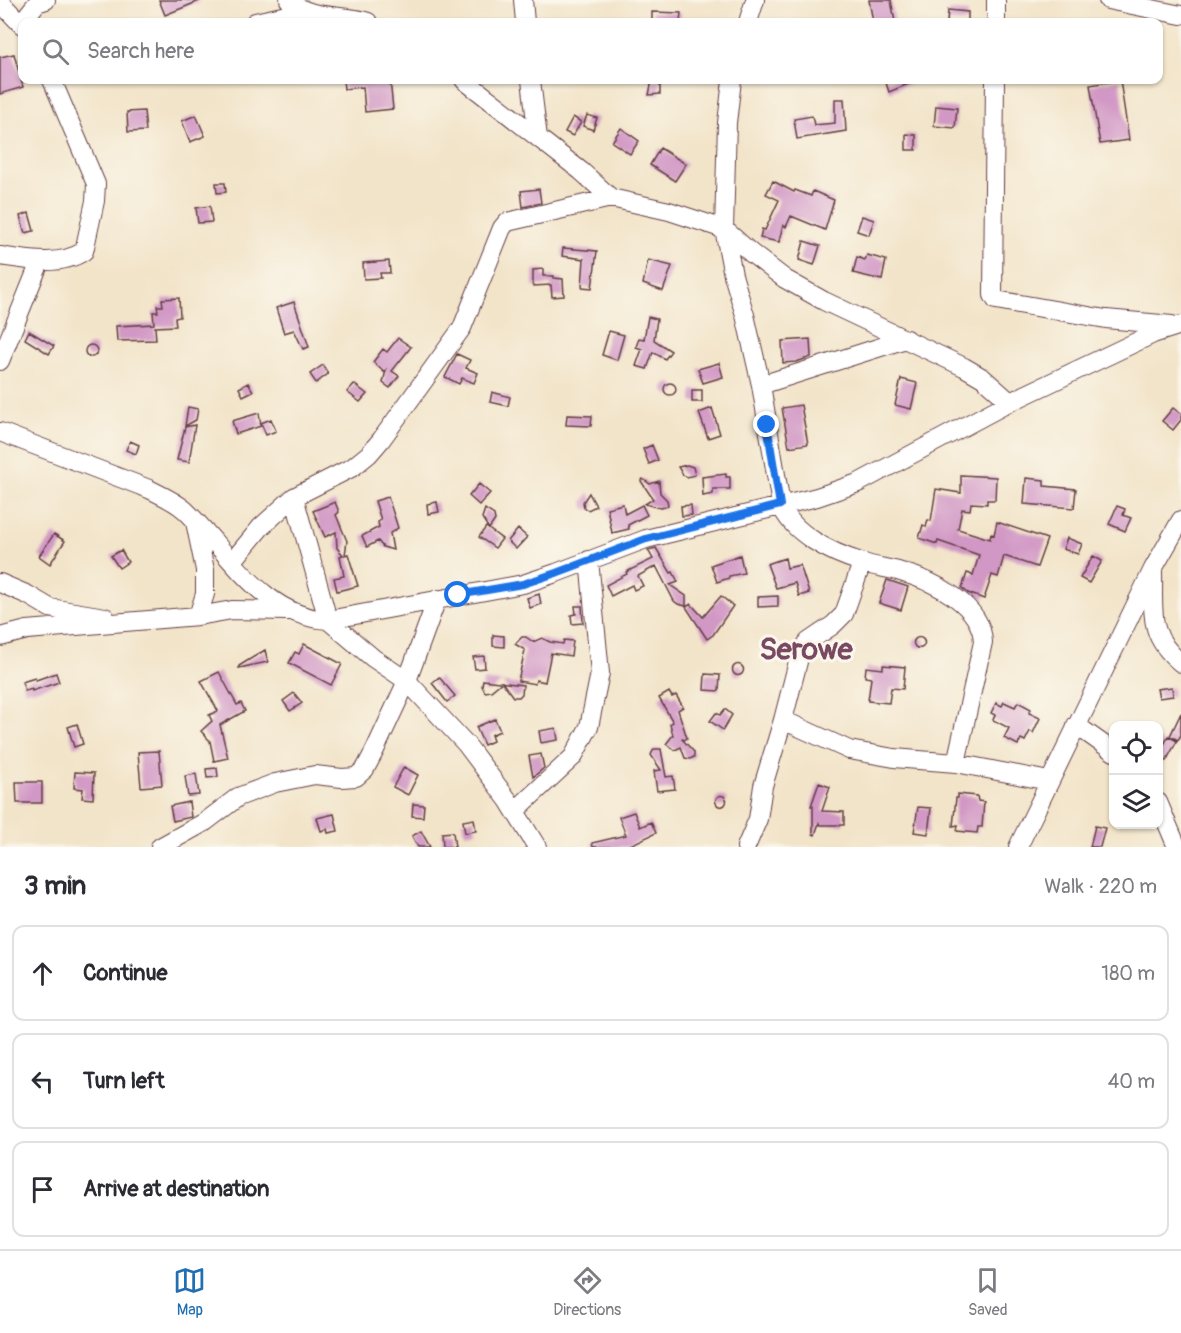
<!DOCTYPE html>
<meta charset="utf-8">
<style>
body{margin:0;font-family:Pangolin,sans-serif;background:#f7f7f7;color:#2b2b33}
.controls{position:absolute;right:18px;bottom:18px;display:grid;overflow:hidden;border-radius:12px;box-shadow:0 2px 4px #0004}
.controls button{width:54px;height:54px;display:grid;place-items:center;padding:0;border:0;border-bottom:2px solid #e1e1e2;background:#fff;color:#2b2b33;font:30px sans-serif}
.stop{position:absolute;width:18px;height:18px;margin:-14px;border:4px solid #1a73e8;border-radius:50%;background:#fff}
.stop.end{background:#1a73e8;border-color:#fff;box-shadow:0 2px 6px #0008}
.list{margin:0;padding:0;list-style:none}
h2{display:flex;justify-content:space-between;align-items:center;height:78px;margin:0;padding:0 24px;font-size:26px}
h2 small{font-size:20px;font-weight:400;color:#7c7c81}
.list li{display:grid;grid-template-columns:39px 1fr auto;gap:18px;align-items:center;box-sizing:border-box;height:96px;margin:0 12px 12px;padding:0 12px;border:2px solid #e1e1e2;border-radius:12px}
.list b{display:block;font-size:22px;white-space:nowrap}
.list em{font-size:20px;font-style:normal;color:#7c7c81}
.icon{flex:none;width:33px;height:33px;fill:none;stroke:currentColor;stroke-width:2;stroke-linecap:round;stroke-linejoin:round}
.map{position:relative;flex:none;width:1181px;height:847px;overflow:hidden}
.search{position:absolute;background:#fff;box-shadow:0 2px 4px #0004;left:18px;right:18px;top:18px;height:66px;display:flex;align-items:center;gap:15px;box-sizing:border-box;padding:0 21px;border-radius:12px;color:#7c7c81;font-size:22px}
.sheet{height:402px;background:#fff}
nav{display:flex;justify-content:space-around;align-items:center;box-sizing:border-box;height:84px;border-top:2px solid #e1e1e2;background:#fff;font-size:16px;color:#7c7c81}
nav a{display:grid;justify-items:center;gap:3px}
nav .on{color:#1f6fb2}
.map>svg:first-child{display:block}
</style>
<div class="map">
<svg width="1181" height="847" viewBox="0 0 1181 847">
<rect width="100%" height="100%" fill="#fbf7ec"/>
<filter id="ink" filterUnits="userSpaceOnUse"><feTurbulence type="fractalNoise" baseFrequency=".0167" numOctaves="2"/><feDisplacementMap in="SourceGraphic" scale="12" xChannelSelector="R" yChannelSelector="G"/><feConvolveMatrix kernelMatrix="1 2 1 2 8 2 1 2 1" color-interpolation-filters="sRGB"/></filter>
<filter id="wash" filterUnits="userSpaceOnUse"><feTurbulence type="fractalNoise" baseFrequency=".008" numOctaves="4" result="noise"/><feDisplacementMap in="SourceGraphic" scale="24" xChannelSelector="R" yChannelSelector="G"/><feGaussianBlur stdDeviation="1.35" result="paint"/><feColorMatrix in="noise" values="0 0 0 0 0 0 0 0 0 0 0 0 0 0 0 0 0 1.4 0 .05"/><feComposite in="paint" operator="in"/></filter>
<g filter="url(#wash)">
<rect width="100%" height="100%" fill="#f2e4c9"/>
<g id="blocks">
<!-- building -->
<path fill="#d197c5" d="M159,0H202L165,15Z
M869,0H891L895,22H873Z
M948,10L968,12V22H947Z
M652,12L681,13L680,22H652Z
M14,54L23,87L0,94V57Z
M343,80H390L393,109L365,112L363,87L344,89Z
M652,80H660V94L649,95Z
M885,80H918L889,92Z
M1120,80L1129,140L1100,144L1090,85Z
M835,99H844L846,131L797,139L794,119L812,116L814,125L835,123Z
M936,106L957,108L955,128L934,126Z
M144,111L146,131L128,132L127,112Z
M196,115L205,136L190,142L182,121Z
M587,115L597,118L593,130L583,126Z
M573,117L581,122L573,136L565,132Z
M621,128L639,141L630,154L612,142Z
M906,134L916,135V150H906Z
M660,148L686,164L675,181L650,165Z
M773,181L794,192L795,190L811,196L813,191L834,200L825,230L791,216L786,227L783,225L779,242L760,238L762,229L765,230L779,200L766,194Z
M216,183H225L226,192L217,193Z
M539,189L541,203L523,207L521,191Z
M210,206L212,222L198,223L196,208Z
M29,213L34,231L25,233L20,216Z
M862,216L874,220L869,235L857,231Z
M804,241L820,246L814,265L799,260Z
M563,248L597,251L592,288L582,287L584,259L562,256Z
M867,255L886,260L882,280L853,273L857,257L865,260Z
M648,260L672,266L663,291L643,284Z
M389,261L390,273H380L381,278L364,279L363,263Z
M543,269V276H554V278L563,279L564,296L552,297L551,285L533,286V270Z
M179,298L180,317L175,318L176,326L155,327L156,340L117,341L116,326L154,324L153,312H158L157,306H163L162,299Z
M294,302L309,347L303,349L294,330L284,333L276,308Z
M648,317L657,319L654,340L671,351L665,359L653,352L647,369L636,366L642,349L636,347L639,338L644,339Z
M29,331L54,346L49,354L25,339Z
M609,331L624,335L617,360L602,355Z
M398,338L411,347L392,371L399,376L390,388L383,383L386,370L384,372L373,362L383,349L387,352Z
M810,339L811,357L796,362L783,363L782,341Z
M85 351a6 6 0 1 1 12 0a6 6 0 1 1-12 0Z
M457,354L470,360L466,368L478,373L474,383L462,378L459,384L445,377Z
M719,363L723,377L703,383L698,369Z
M323,365L328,374L316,383L310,374Z
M901,379L917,383L911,409L895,405Z
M664 389a6 6 0 1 1 12 0a6 6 0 1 1-12 0Z
M248,383L253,391L243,396L239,388Z
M354,384L367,394L360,402L347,392Z
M692,390H702V402H692Z
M492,392L510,397L508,406L490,402Z
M801,405L808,444L789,447L782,408Z
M188,407L198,409L196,420L185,426Z
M712,408L720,434L708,438L699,413Z
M1173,408L1181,414V420L1173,430L1162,421Z
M259,413L261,426L236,434L232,421Z
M567,415L592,416L591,426L566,425Z
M271,419L276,431L266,435L261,423Z
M195,425L189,462L177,460L185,427Z
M130,441L139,445L136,454L126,450Z
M652,445L658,460L649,464L643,449Z
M687,465L693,467L695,475L687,477L683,475L678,467Z
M726,474V477H730V489H713V494L703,496L702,477Z
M961,475L996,477L995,500H987V504L971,503L970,510L962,509L958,529L990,539L991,534L994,535L997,522L1047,539L1037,567L1004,556L998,577L992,575L984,599L968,593L962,588L967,573L973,575L979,555L938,541L937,544L919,538L923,525L926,527L928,520L931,521L936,489L961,493Z
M1026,478L1044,480V486L1076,489L1074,508L1024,504Z
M643,479L650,484L659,481L660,493L667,500L668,505L665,507L660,508L645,504L653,499L641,481Z
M479,484L490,493L479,505L469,496Z
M589,493L596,506L588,510L584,508L583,502Z
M388,497L398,528L390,533L393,550L383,547L378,541L367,547L362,536L379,527L378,522L381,520L375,501Z
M335,502L339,512L336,515L347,541L345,555L348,554L358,586L337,591L334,578L344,576L340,556L343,555L337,548L336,532L325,537L313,511Z
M437,502L439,512L428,514L427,504Z
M623,504L625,514L642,505L647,515L628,525L629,529L612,533L607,508Z
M691,505L692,515L682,516L681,506Z
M1117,506L1125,509L1123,515L1131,518L1125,531L1109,524Z
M485,509L494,515L495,520L489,529L482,518Z
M486,527L502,539L495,548L479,537Z
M518,529L527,537L516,549L508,541Z
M54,534L65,541L50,564L39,556Z
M1067,538L1082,544L1078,554L1063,549Z
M656,548L671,573L673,572L678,582L670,585L686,596V606L678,604L674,601L656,566L638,576L643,586L634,590L632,585L611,596L606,585L627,574L626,572L653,559L648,550Z
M121,550L128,562L119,568L111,556Z
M740,555L744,573L729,576V578L717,582L711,565Z
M1093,556L1102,561L1089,583L1080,578Z
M785,558L787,568L800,565L809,593L799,596L795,583L776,588L767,564Z
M887,580L908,587L901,610L879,603Z
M539,594L541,604L530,608L527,598Z
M721,596L733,606L713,635L707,639L686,607L691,604L703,617Z
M778,596V606L758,607V597Z
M575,606H582L583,623L572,624L571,615L576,614Z
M493,635L504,636V647L493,646Z
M526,637L533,642L542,638L550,642L563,644L564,640L573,641L571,656L551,653L545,682L536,680L535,684L518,681L525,650L515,644L522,637Z
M913.5 643a5.5 5.5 0 1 1 11 0a5.5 5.5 0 1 1-11 0Z
M304,644L342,664L331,685L289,663L295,652L299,654Z
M265,650L268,662L239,668V666Z
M484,656L485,668L475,669L473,657Z
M732.5 670a5.5 5.5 0 1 1 11 0a5.5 5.5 0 1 1-11 0Z
M883,665L905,667L903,689L891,688L889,703L868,701L871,678L865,677L866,667L883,669Z
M219,672L237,705L241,703L245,711L220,725L228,758L214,761L210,741L201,731L212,721L209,715L218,711L201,681Z
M56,673L59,682L32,691V689L25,691L22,682L35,678L36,680Z
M705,674L720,675L719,691L704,690Z
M439,677L455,696L447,702L432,683Z
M483,680L523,685L522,694L519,697H513L502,682L491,691L485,692L482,686Z
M1172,687L1173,696L1159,698L1157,689Z
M669,692L672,697L676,695L683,707L678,710L687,738L684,740L681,738L694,752V757L690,759L685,758L681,747L675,750L666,744L673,735L670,724L673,722L659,698Z
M294,693L302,703L290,711L283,701Z
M1004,702L1015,707L1018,702L1031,709L1029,713L1040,718L1033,733L1030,731L1025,741L1021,739L1018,745L1004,738L1009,728L993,720L995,715L991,713L996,703L1002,706Z
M725,709L732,715L723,730L710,721L716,713L720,715Z
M1181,713V735L1178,740L1170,736Z
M495,719L500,731L491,735L493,741L484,745L476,727Z
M77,724L83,744L74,747L68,727Z
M556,728L558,740L541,743L539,731Z
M1168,736L1177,741L1166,761L1158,757V740L1165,743Z
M654,749H661L666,777L673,776L675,789L657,791L654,771L661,770L651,755Z
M159,751L162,785L141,787L138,752Z
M541,754L544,768L533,777L529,756Z
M404,767L418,775L408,795L393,787Z
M217,768L218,777L207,778L206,769Z
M75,772L94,773L93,799L82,798L83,789L74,788Z
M196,774L199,795L188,796L185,776Z
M16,782H42V803H17Z
M819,783L830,787L822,811L844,812V825H820L819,823L815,835L813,834V806H811Z
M958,794L977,796L978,801L984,802L982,827H978L977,833L957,831L958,825L953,826L956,798H958Z
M715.5 801a5.5 5.5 0 1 1 11 0a5.5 5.5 0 1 1-11 0Z
M189,802L191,817L173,821L170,806Z
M413,804L424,805L423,817L412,816Z
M918,807L931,808L928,834L914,832Z
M634,812L640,827L651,822L656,833L630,845L631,847H593L592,843L626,835L619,817Z
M334,814L338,831L328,833L327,829L321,831L317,818Z
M474,819L476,831L465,833L463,821Z
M1095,826L1105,828L1100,847H1090Z
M421,831L430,847H418L412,836Z
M453,832L455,847H443L442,833Z"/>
</g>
</g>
<g filter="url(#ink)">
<use href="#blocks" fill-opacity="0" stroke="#633d43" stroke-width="1.5"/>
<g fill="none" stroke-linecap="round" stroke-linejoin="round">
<defs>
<path id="minor" d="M289,0C310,21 343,13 368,22
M523,0L525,22
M1108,0L1181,15
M0,2L22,25
M255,22L305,11
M748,22L755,0
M996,22V0
M21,23L37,3L46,0
M464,80L581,171L611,198L669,211L724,229L751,253L785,279L824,301L964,367L983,378L1010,402
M531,80L538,138
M732,80L727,123L724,229L733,275L745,315L761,385L781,505C792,534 832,553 861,562C874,567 888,568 901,572C933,581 982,604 983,642L956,763
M995,80L993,295L996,300L1106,319L1172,325
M0,256C26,260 61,267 84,251L85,247L95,201L96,184L52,80
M0,361L40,262
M761,385L906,339
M0,432L149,489C161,495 175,501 185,510C228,551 263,617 328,620L523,584L556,573L646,539L817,497L858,483L1010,402L1153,334L1181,325
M294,497L328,620L373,658L407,681L466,744L508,800L537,847
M195,522L205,570V594L198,616
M232,562L261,527L294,497L353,467L369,454L381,440L462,328L502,228L507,222L611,198
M1153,573C1154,613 1147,635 1181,663
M0,583L28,595L50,608L105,617
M0,637L27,630L198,616L232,610L288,611
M783,720L849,750L894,758L956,763L1049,781
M1076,725L1114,752
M1158,802L1177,847
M515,811L573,757L589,727L600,673L589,560
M160,847L205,822L238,797L275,783L315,775L342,778L356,777L365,769L374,752L407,681L437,599
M746,847L758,819L763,786L783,720L800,654L808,642L833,625L844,614L862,563
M1018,847L1153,569L1181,520"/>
</defs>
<!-- minor casing -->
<use href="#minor" stroke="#633d43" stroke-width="20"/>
<!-- minor -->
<use href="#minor" stroke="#fff" stroke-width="18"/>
</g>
</g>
<g fill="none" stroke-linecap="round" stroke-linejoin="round" filter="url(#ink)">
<!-- route -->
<path stroke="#1a73e8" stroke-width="8" d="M458,595L523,584L556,573L646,539L780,505L767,425"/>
</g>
<g text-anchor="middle" stroke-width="6" stroke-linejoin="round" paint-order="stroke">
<!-- town labels -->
<g font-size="30" font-weight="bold" fill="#794961" stroke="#fbf7ec">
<text x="806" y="659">Serowe</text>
</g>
</g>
</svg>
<div class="controls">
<button><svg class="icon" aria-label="locate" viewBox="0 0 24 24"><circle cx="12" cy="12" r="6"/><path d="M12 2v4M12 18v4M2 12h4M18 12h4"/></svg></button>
<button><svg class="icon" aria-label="layers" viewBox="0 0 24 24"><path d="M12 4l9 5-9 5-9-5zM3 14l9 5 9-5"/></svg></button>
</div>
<div class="stop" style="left:458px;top:595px"></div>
<div class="stop end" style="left:767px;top:425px"></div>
<div class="search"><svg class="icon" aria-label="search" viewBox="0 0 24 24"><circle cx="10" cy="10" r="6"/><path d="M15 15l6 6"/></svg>Search here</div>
</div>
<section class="sheet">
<h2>3 min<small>Walk · 220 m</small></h2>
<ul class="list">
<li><svg class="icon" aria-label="ahead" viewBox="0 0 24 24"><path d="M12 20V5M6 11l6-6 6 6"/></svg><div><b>Continue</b></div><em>180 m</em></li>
<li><svg class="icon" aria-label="left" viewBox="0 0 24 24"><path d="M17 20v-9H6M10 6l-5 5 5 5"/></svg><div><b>Turn left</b></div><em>40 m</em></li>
<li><svg class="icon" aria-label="arrive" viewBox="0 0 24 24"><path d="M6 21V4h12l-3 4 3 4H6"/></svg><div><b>Arrive at destination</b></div></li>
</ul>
</section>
<nav>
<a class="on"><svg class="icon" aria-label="map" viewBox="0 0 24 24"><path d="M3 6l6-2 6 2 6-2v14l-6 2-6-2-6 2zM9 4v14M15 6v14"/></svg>Map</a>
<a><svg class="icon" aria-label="directions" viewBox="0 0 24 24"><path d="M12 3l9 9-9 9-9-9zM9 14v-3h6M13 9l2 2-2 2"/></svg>Directions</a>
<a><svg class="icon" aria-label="saved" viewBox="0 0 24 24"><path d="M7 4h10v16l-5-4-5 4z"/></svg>Saved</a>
</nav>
